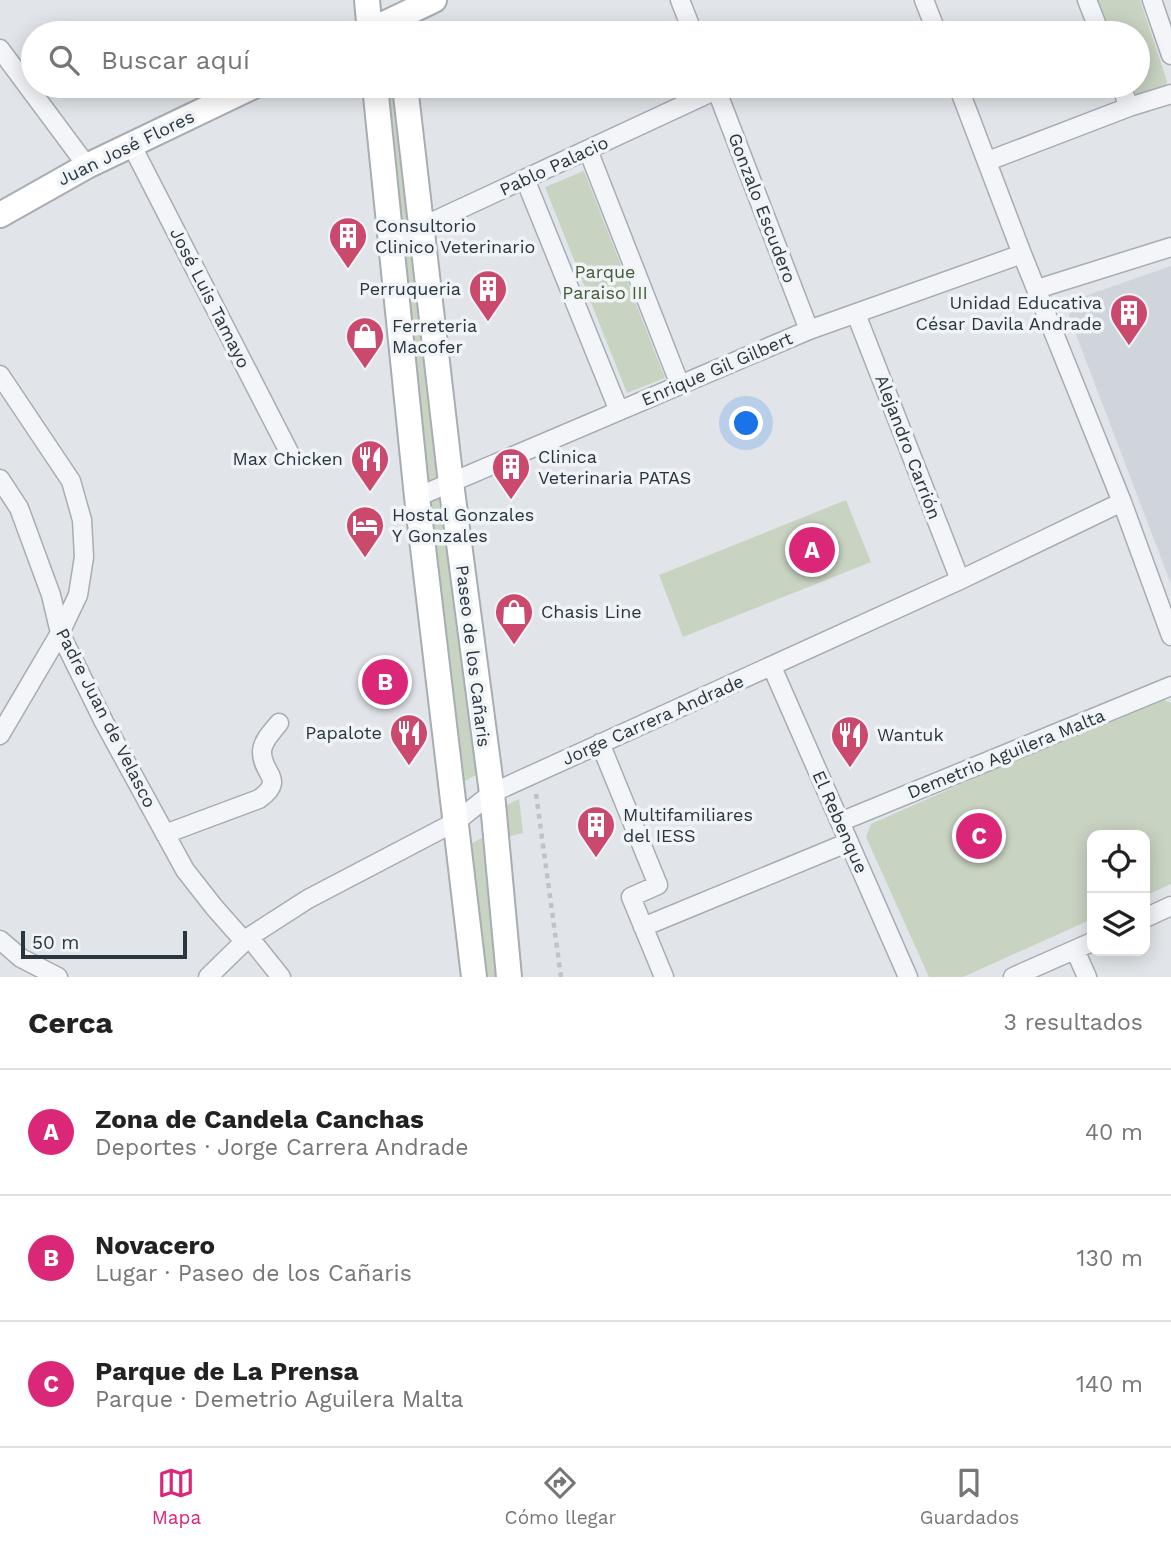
<!DOCTYPE html>
<html lang="es">
<meta charset="utf-8">
<style>
body{margin:0;font-family:"Work Sans",sans-serif;background:#f6f6f6;color:#222}
.controls{position:absolute;right:21px;bottom:21px;display:grid;overflow:hidden;border-radius:14px;box-shadow:0 4px 18px #0003}
.controls button{width:63px;height:63px;display:grid;place-items:center;padding:0;border:0;border-bottom:2px solid #e0e0e0;background:#fff;color:#222;font:35px sans-serif}
.scale{position:absolute;left:21px;bottom:18px;width:166px;box-sizing:border-box;padding-left:7px;border:4px solid #2a3540;border-top:0;font-size:19px;line-height:24px;white-space:nowrap;color:#2a3540;-webkit-text-stroke:5px #f0f4f7;paint-order:stroke}
.you{position:absolute;left:747px;top:424px;width:24px;height:24px;margin:-18px;border:5px solid #fff;border-radius:50%;background:#1a73e8;box-shadow:0 0 0 10px #1a73e833}
.badge{display:grid;place-items:center;width:46px;height:46px;border-radius:50%;background:#db2777;color:#fff;font-size:23px;font-weight:700}
.pin{position:absolute;translate:-50% -50%;border:4px solid #fff;box-shadow:0 2px 7px #0006}
.list{margin:0;padding:0;list-style:none}
h2{display:flex;justify-content:space-between;align-items:center;height:91px;margin:0;padding:0 28px;font-size:30px}
h2 small{font-size:23px;font-weight:400;color:#767676}
.list li{display:grid;grid-template-columns:46px 1fr auto;gap:21px;align-items:center;box-sizing:border-box;height:126px;padding:0 28px;border-top:2px solid #e0e0e0}
.list b{display:block;font-size:26px;white-space:nowrap}
.list p{margin:0;font-size:23px;white-space:nowrap;color:#767676}
.list em{font-size:23px;font-style:normal;color:#767676}
.icon{flex:none;width:38px;height:38px;fill:none;stroke:currentColor;stroke-width:2;stroke-linecap:round;stroke-linejoin:round}
.map{position:relative;flex:none;width:1171px;height:977px;overflow:hidden}
.search{position:absolute;background:#fff;box-shadow:0 4px 18px #0003;left:21px;right:21px;top:21px;height:77px;display:flex;align-items:center;gap:18px;box-sizing:border-box;padding:0 24px;border-radius:38px;color:#767676;font-size:26px}
.sheet{height:469px;background:#fff}
nav{display:flex;justify-content:space-around;align-items:center;box-sizing:border-box;height:98px;border-top:2px solid #e0e0e0;background:#fff;font-size:19px;color:#767676}
nav a{display:grid;justify-items:center;gap:4px}
nav .on{color:#db2777}
.map>svg:first-child{display:block}
</style>
<div class="map">
<svg width="1171" height="977" viewBox="0 0 1171 977">
<rect width="100%" height="100%" fill="#e1e5e9"/>
<!-- built -->
<path fill="#cfd5db" d="M1171,266V584L1069,316L1071,309L1085,296Z"/>
<!-- green -->
<path fill="#c8d3c2" d="M1097,0H1140L1167,81L1165,88C1152,93 1137,103 1129,86H1138V33H1109Z
M379,86H403L418,225L394,237Z
M584,171L665,378L627,393L545,187Z
M420,232L448,480L418,492L395,243Z
M448,490L485,770L456,786L421,499Z
M846,500L871,562L683,637L659,575Z
M1158,697L1171,703V884L1145,896V835H1092V919L963,977H929L866,837L871,824Z
M519,799L523,833L507,837L503,807Z
M491,833L505,977H477L463,848Z"/>
<g fill="none" stroke-linecap="round" stroke-linejoin="round">
<defs>
<path id="street" d="M680,0L693,33
M924,0L937,33
M1087,0L1100,33
M1152,0L1171,55
M0,49L87,166
M715,86L809,330
M958,86L1022,254L1122,502L1171,636
M1121,86L1129,107
M131,144L289,452
M588,150L680,385
M988,161L1129,107L1171,94
M525,179L619,411
M391,241L716,90
M1037,289L1171,247
M856,314L960,580
M0,375L71,481L82,520L84,557L78,595L60,633L0,735
M0,479L19,508L51,595L60,633L104,722L185,870L214,907L244,941
M417,497L809,330L1022,254
M772,667L908,977
M600,743L658,885L631,897L664,977
M840,822L1171,686
M165,834L259,799C287,779 261,774 262,751C263,740 272,732 279,723
M1145,918L1171,906
M643,927L849,842
M249,937L281,977
M0,940L21,958L58,977
M1075,950L1087,977
M208,977L249,937L308,899L457,821L492,793L960,580L1122,502
M1013,977L1092,942"/>
<path id="secondary" d="M367,0L370,33
M365,33L434,0
M375,86L417,497L474,977
M405,86L451,483L492,793L509,977
M0,215L87,166L254,86"/>
</defs>
<!-- street casing -->
<use href="#street" stroke="#a6adb3" stroke-width="21"/>
<!-- secondary casing -->
<use href="#secondary" stroke="#a6adb3" stroke-width="28"/>
<!-- path -->
<path stroke="#bfc3c8" stroke-width="4.5" stroke-dasharray="5 5" stroke-linecap="butt" d="M536,794L561,977"/>
<!-- street -->
<use href="#street" stroke="#f3f5f8" stroke-width="18"/>
<!-- secondary -->
<use href="#secondary" stroke="#fff" stroke-width="24"/>
</g>
<!-- icons -->
<defs>
<symbol id="building-pin" viewBox="-11 -11 22 30"><path d="M0 17L-7.5 6A9.5 9.5 0 1 1 7.5 6Z" fill="#cb496c" stroke="#f0f4f7"/><path d="M-4-6H4V6H1V3H-1V6H-4ZM-2.5-4.3h1.7v1.8h-1.7ZM.8-4.3h1.7v1.8H.8ZM-2.5-1h1.7V.8h-1.7ZM.8-1h1.7V.8H.8Z" fill="#fff"/></symbol>
<symbol id="shop-pin" viewBox="-11 -11 22 30"><path d="M0 17L-7.5 6A9.5 9.5 0 1 1 7.5 6Z" fill="#cb496c" stroke="#f0f4f7"/><path d="M-5-2.5h2.3a2.7 3.5 0 0 1 5.4 0H5L5.5 6h-11ZM-1.5-2.5h3a1.5 2.3 0 0 0-3 0Z" fill="#fff"/></symbol>
<symbol id="restaurant-pin" viewBox="-11 -11 22 30"><path d="M0 17L-7.5 6A9.5 9.5 0 1 1 7.5 6Z" fill="#cb496c" stroke="#f0f4f7"/><path d="M-5-6h1v4h1v-4h1v4h1v-4h1v5L-1.5 .5V6h-2V.5L-5-1ZM5-6V6H3V1.5H1.5Q1.5-4 5-6Z" fill="#fff"/></symbol>
<symbol id="hotel-pin" viewBox="-11 -11 22 30"><path d="M0 17L-7.5 6A9.5 9.5 0 1 1 7.5 6Z" fill="#cb496c" stroke="#f0f4f7"/><path d="M-6-4.5h1.5V1H6V5H4.5V3h-9V5H-6ZM-4 0a1.8 1.8 0 1 1 3.6 0ZM.5 0V-2.5h3Q6-2.5 6 0Z" fill="#fff"/></symbol>
</defs>
<g fill-rule="evenodd">
<use href="#building-pin" x="326" y="214" width="44" height="60"/>
<use href="#building-pin" x="466" y="267" width="44" height="60"/>
<use href="#building-pin" x="1107" y="291" width="44" height="60"/>
<use href="#shop-pin" x="343" y="314" width="44" height="60"/>
<use href="#restaurant-pin" x="348" y="437" width="44" height="60"/>
<use href="#building-pin" x="489" y="445" width="44" height="60"/>
<use href="#hotel-pin" x="343" y="503" width="44" height="60"/>
<use href="#shop-pin" x="492" y="590" width="44" height="60"/>
<use href="#restaurant-pin" x="387" y="711" width="44" height="60"/>
<use href="#restaurant-pin" x="828" y="713" width="44" height="60"/>
<use href="#building-pin" x="574" y="803" width="44" height="60"/>
</g>
<g text-anchor="middle" stroke-width="7" stroke-linejoin="round" paint-order="stroke">
<!-- street labels -->
<g font-size="18" fill="#2a3540" stroke="#f0f4f7">
<text transform="translate(126 148) rotate(-26)" y="6">Juan José Flores</text>
<text transform="translate(554 166) rotate(-25)" y="6">Pablo Palacio</text>
<text transform="translate(762 208) rotate(69)" y="6">Gonzalo Escudero</text>
<text transform="translate(210 298) rotate(63)" y="6">José Luis Tamayo</text>
<text transform="translate(717 369) rotate(-23)" y="6">Enrique Gil Gilbert</text>
<text transform="translate(908 447) rotate(69)" y="6">Alejandro Carrión</text>
<text transform="translate(473 656) rotate(83)" y="6">Paseo de los Cañaris</text>
<text transform="translate(106 718) rotate(63)" y="6">Padre Juan de Velasco</text>
<text transform="translate(653 720) rotate(-24)" y="6">Jorge Carrera Andrade</text>
<text transform="translate(1006 754) rotate(-22)" y="6">Demetrio Aguilera Malta</text>
<text transform="translate(840 822) rotate(66)" y="6">El Rebenque</text>
</g>
<!-- poi labels -->
<g font-size="18" fill="#2a3540" stroke="#f0f4f7" text-anchor="start">
<text x="375" y="232">Consultorio<tspan x="375" dy="21">Clinico Veterinario</tspan></text>
<text x="461" y="295" text-anchor="end">Perruqueria</text>
<text x="1102" y="309" text-anchor="end">Unidad Educativa<tspan x="1102" dy="21">César Davila Andrade</tspan></text>
<text x="392" y="332">Ferreteria<tspan x="392" dy="21">Macofer</tspan></text>
<text x="538" y="463">Clinica<tspan x="538" dy="21">Veterinaria PATAS</tspan></text>
<text x="343" y="465" text-anchor="end">Max Chicken</text>
<text x="392" y="521">Hostal Gonzales<tspan x="392" dy="21">Y Gonzales</tspan></text>
<text x="541" y="618">Chasis Line</text>
<text x="382" y="739" text-anchor="end">Papalote</text>
<text x="877" y="741">Wantuk</text>
<text x="623" y="821">Multifamiliares<tspan x="623" dy="21">del IESS</tspan></text>
</g>
<!-- park labels -->
<g font-size="18" fill="#435c37" stroke="#f0f4f7">
<text x="605" y="278">Parque<tspan x="605" dy="21">Paraiso III</tspan></text>
</g>
</g>
</svg>
<div class="controls">
<button><svg class="icon" aria-label="locate" viewBox="0 0 24 24"><circle cx="12" cy="12" r="6"/><path d="M12 2v4M12 18v4M2 12h4M18 12h4"/></svg></button>
<button><svg class="icon" aria-label="layers" viewBox="0 0 24 24"><path d="M12 4l9 5-9 5-9-5zM3 14l9 5 9-5"/></svg></button>
</div>
<div class="scale">50 m</div>
<div class="you"></div>
<div class="pin badge" style="left:812px;top:550px">A</div>
<div class="pin badge" style="left:385px;top:682px">B</div>
<div class="pin badge" style="left:979px;top:836px">C</div>
<div class="search"><svg class="icon" aria-label="search" viewBox="0 0 24 24"><circle cx="10" cy="10" r="6"/><path d="M15 15l6 6"/></svg>Buscar aquí</div>
</div>
<section class="sheet">
<h2>Cerca<small>3 resultados</small></h2>
<ul class="list">
<li><span class="badge">A</span><div><b>Zona de Candela Canchas</b><p>Deportes · Jorge Carrera Andrade</p></div><em>40 m</em></li>
<li><span class="badge">B</span><div><b>Novacero</b><p>Lugar · Paseo de los Cañaris</p></div><em>130 m</em></li>
<li><span class="badge">C</span><div><b>Parque de La Prensa</b><p>Parque · Demetrio Aguilera Malta</p></div><em>140 m</em></li>
</ul>
</section>
<nav>
<a class="on"><svg class="icon" aria-label="map" viewBox="0 0 24 24"><path d="M3 6l6-2 6 2 6-2v14l-6 2-6-2-6 2zM9 4v14M15 6v14"/></svg>Mapa</a>
<a><svg class="icon" aria-label="directions" viewBox="0 0 24 24"><path d="M12 3l9 9-9 9-9-9zM9 14v-3h6M13 9l2 2-2 2"/></svg>Cómo llegar</a>
<a><svg class="icon" aria-label="saved" viewBox="0 0 24 24"><path d="M7 4h10v16l-5-4-5 4z"/></svg>Guardados</a>
</nav>
